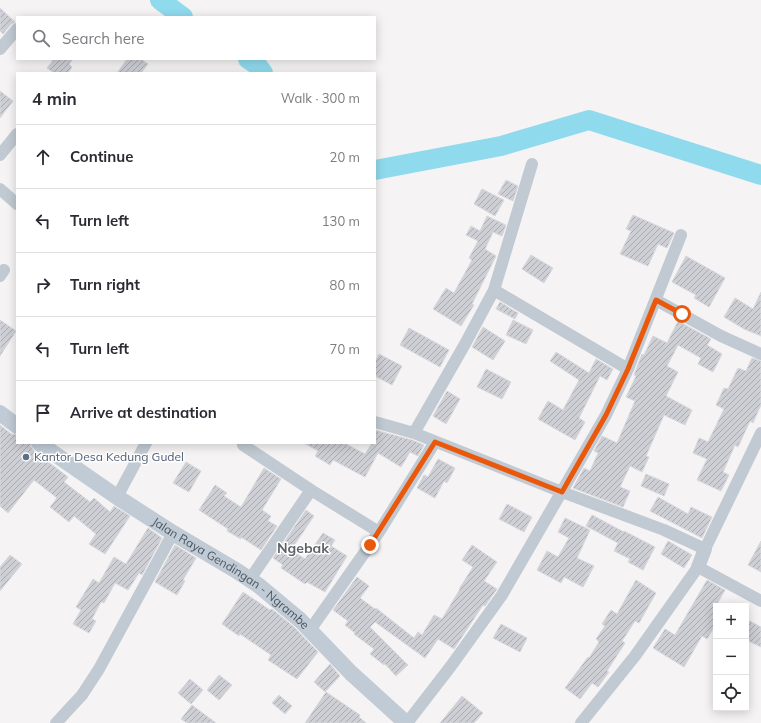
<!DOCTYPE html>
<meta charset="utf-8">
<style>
body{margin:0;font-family:Mulish,sans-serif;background:#f2f2f3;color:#2b2b33}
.controls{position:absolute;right:12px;bottom:12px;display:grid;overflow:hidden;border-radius:0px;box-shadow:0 2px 10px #0003}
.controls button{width:36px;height:36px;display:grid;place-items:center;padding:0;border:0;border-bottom:1px solid #e1e1e2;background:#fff;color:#2b2b33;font:20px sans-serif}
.stop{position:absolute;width:12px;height:12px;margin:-9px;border:3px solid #ea580c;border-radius:50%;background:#fff}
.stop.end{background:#ea580c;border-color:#fff;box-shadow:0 1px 4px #0008}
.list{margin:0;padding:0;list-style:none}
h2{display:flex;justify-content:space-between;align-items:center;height:52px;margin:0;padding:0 16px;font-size:17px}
h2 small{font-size:13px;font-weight:400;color:#7c7c81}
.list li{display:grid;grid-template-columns:26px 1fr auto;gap:12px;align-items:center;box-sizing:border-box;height:64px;padding:0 16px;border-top:1px solid #e1e1e2}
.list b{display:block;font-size:15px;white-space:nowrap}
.list em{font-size:13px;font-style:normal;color:#7c7c81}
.icon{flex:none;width:22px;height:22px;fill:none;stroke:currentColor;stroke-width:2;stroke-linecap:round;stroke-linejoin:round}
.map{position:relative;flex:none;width:761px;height:723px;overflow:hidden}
.search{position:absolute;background:#fff;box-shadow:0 2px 10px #0003;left:16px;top:16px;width:360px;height:44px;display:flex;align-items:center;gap:10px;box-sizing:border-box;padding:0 14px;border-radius:0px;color:#7c7c81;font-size:15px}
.panel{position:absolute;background:#fff;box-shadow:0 2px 10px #0003;left:16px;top:72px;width:360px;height:372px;border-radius:0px}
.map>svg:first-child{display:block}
</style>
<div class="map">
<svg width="761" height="723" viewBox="0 0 761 723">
<defs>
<pattern id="building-hatch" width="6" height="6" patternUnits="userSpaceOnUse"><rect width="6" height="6" fill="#cdcfd5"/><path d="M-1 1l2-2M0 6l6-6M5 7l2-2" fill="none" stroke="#a8abb0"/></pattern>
</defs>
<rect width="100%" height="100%" fill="#f5f3f3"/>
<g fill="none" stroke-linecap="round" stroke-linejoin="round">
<!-- river -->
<path stroke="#90daee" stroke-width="20" d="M160,0L183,17
M248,59L257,65L263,73
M375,170L501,146L589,120L761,175"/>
</g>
<!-- building -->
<path fill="url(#building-hatch)" stroke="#d7d9de" d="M0,8L15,22L11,24L3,34L0,31Z
M54,59H73L69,64L72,67L68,73H54L47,68Z
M127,59H141L148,64L141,73H117Z
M0,91L13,101L0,118Z
M506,180L518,186L513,201L498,194Z
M482,189L504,200L495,216L474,204Z
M633,215L674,233L667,248L658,244L648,266L620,254L631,231L626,229Z
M487,216L506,225L502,236L493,232L485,249L496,256L472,304L474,305L461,326L433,309L446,288L454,293L472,260L469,258L478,241L466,235L471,226L480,231Z
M531,255L553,268L544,283L522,269Z
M686,256L725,278L709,307L694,298L696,295L672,282Z
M761,292V336L744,329L724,317L735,298L753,309Z
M500,302L518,313L515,319L496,309Z
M0,320L16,331L0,356Z
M513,320L533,330L526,344L506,335Z
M678,321L711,339L707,345L722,354L713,372L698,364L701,358L678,345L667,366L678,372L666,396L692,410L685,425L664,415L646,456L649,457L642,472L630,466L620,487L630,491L623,507L573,488L584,468L590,471L598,453L594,451L602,436L617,443L635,401L626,397L636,376L634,375L642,354L644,355L653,336L667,343Z
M483,327L505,341L493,360L472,347Z
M409,328L449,350L440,367L400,345Z
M556,352L589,373L596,359L613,369L607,380L600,376L579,418L585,422L575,440L538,419L548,401L563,410L579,380L550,361Z
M379,354L402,366L392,385L375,376V362Z
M752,358L761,361V405L753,423L750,421L738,447L735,445L723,472L729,475L721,491L697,480L707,459L693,453L699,438L708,442L724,409L716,405L724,388L728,389L738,368L746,371Z
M486,369L511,382L502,399L477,387Z
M447,391L460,399L446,424L433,416Z
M0,425L11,434L17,435V443H30L31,447L34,451L68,477L64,482L90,502L94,498L110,512L114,506L130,516L105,554L89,544L96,534L74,516L69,522L50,507L57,498L34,480L8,513L0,506Z
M375,430L412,440L424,445L418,456L410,452L401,467L378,453L365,477L333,460L330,465L315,456L318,451L304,443H344L365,454L372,443H375Z
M438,459L455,468L447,483L444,481L435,498L417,488L424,475L428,477Z
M186,462L201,471L189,492L173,483Z
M264,468L281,479L262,510L271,516L268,521L277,526L261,550L241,537V539L227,531L228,529L199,510L215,485L227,493L224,496L241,507Z
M646,474L669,484L664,496L641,486Z
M658,497L688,514L691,507L712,517L702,538L650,511Z
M507,504L532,517L524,532L499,519Z
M306,510L314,516L291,550L305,559L323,533L335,540L331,546L347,556L325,592L307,582L305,584L281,568L283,565L273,558Z
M592,515L624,532V531L655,547L643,570L628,562L630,559L614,551L618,543L586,526Z
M565,518L590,530L577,558L594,566L583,587L564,577L561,583L537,570L547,551L558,557L569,538L558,532Z
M148,528L162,538L142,575L139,573L128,590L115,583L104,603L101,602L92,619L96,621L89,633L73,624L81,610L76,607L93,579L99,583L114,557L126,564Z
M668,541L692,555L684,568L661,554Z
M761,541V572L748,565Z
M175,545L196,558L183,580L185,581L177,595L155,582Z
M472,545L497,562L484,581L497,589L485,606L483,605L454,649L438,639L425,658L375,622L370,627L408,665L396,676L385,664L384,665L370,654L374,649L354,634L355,633L345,625L348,621L333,610L357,577L369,586L360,598L375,609L376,608L414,638L418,632L422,635L434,615L442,619L460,589H459L473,567L462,560Z
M10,555L22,564L0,591V567Z
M636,580L656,593L639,623L635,621L622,641L625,643L607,671L609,672L598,687L592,683L580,699L565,688L588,657L589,658L599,642L596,639L605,626L602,624L611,610L617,614Z
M707,580L725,590L716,606V624L707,639L702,636L684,667L653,648L665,629L675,635Z
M243,592L270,610L272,609L294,627L318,652L297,679L268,660L271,655L240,634L239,636L222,624Z
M746,619L761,627V647L746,640Z
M501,624L527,638L520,652L493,638Z
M330,664L340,676L325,692L314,682Z
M219,675L232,685L219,700L207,690Z
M190,679L203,690L191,704L178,693Z
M326,692L360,715L359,717L366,723H305Z
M279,695L292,706L285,714L272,703Z
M462,696L483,713L474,723H440Z
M192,705L216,723H187L181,719Z"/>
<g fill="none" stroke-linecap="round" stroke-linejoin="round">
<!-- minor -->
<path stroke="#c1cad2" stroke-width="12" d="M0,49L17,29
M0,155L17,134
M0,189L17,204
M0,276L4,270
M494,290L628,369
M656,300L721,336L761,354
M375,422L414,433L562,492L664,530L705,549L761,433
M414,433L465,344L494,290L532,164
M243,445L311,490L250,579
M311,490L379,532L435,442
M117,497L146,443
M310,630L379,532
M56,723L82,695L99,669L173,533
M407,723L451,666L502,595L606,415L628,369L681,235
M581,723L635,656L698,567L761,601"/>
<!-- tertiary -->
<path stroke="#c1cad2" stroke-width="14" d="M698,567L705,549"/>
<!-- secondary -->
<g stroke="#c1cbd6" stroke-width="16">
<path d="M0,413L17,426"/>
<path id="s1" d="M39,443L117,497L173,533L237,571L258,585L300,620L351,673L406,723"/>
</g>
</g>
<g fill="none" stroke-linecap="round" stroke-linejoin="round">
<!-- route -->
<path stroke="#ea580c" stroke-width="5" d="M370,545L435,442L562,492L606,415L628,369L656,300L682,314"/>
</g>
<!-- markers -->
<circle fill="#5c6f8a" stroke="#fff" stroke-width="1.5" cx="26" cy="457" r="4"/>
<g text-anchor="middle" stroke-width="3" stroke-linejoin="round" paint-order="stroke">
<!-- service labels -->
<g font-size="12" fill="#4e5e75" stroke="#fff" text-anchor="start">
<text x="34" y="461">Kantor Desa Kedung Gudel</text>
</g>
<!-- street labels -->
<g font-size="12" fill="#4a5661" stroke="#fff">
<text dy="4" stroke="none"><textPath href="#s1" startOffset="232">Jalan Raya Gendingan - Ngrambe</textPath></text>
</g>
<!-- quarter labels -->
<g font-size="14" font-weight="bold" fill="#5f6368" stroke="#fff">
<text x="303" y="553">Ngebak</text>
</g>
</g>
</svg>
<div class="controls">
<button>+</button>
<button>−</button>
<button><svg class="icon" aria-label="locate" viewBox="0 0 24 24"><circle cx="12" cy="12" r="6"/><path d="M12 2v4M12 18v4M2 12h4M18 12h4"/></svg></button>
</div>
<div class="stop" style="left:682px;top:314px"></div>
<div class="stop end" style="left:370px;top:545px"></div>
<div class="search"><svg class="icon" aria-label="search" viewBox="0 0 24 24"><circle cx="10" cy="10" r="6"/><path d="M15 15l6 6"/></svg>Search here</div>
<section class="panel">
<h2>4 min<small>Walk · 300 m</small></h2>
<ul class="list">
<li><svg class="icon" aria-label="ahead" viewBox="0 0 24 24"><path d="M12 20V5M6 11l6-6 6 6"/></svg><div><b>Continue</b></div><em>20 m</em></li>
<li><svg class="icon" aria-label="left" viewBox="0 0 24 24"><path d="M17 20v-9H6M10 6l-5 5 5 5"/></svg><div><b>Turn left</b></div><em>130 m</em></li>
<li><svg class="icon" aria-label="right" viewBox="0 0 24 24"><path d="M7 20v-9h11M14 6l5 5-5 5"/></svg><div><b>Turn right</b></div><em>80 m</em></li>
<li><svg class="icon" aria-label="left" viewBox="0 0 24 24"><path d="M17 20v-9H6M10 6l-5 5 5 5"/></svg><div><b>Turn left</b></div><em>70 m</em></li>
<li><svg class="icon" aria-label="arrive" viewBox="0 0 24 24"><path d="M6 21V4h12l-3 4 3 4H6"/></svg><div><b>Arrive at destination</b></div></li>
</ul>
</section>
</div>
